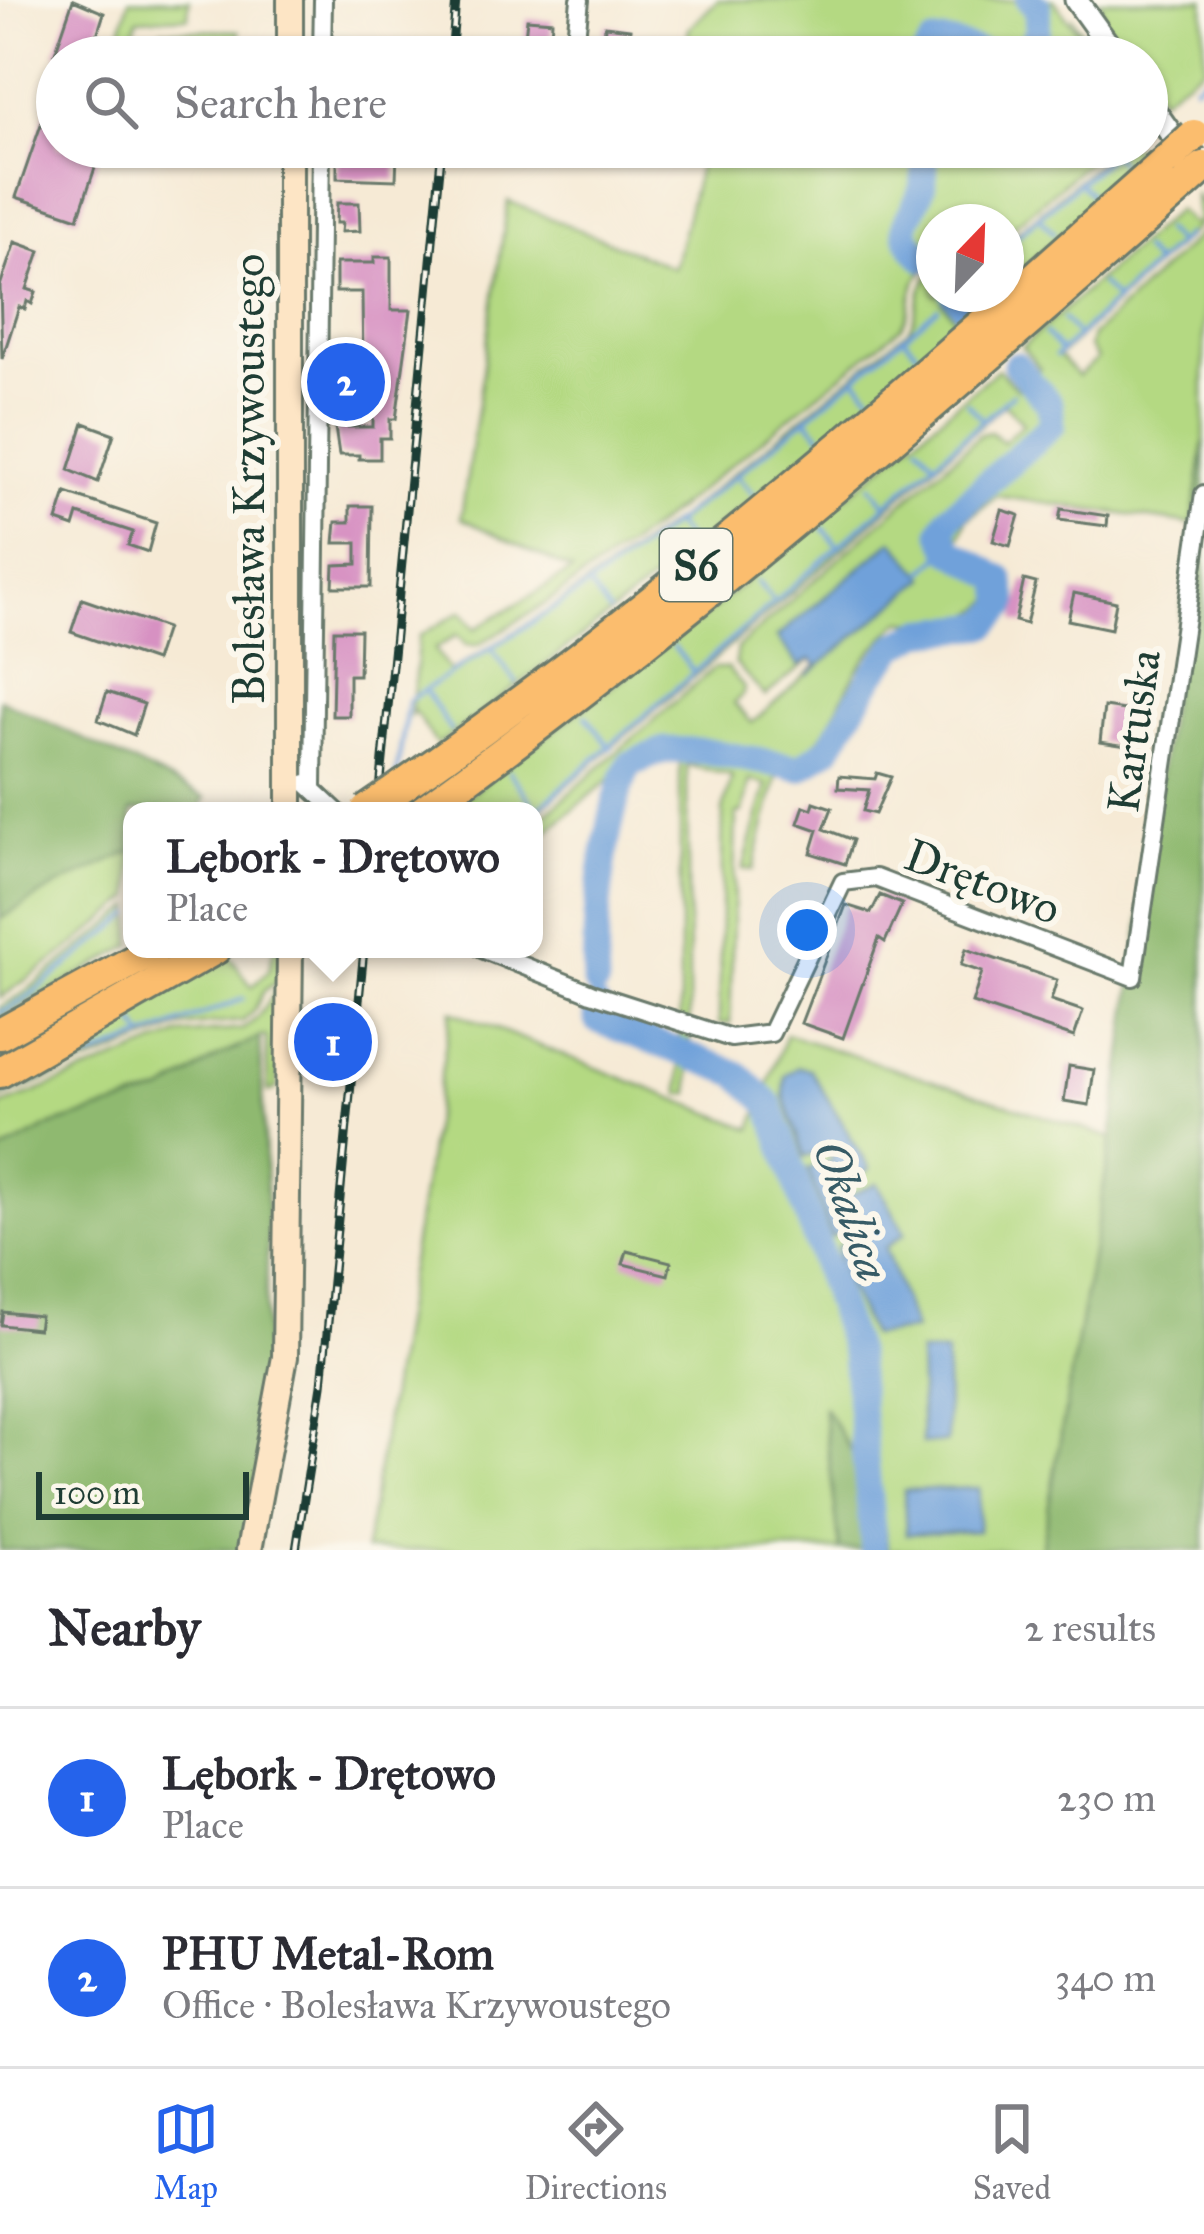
<!DOCTYPE html>
<meta charset="utf-8">
<style>
body{margin:0;font-family:"IM FELL Great Primer",serif;background:#f2f2f3;color:#2b2b33}
.compass{position:absolute;left:916px;top:204px;width:108px;height:108px;border-radius:50%;background:#fff;box-shadow:0 3px 9px #0004;rotate:23deg}
.scale{position:absolute;left:36px;bottom:30px;width:213px;box-sizing:border-box;padding-left:12px;border:6px solid #1f3d34;border-top:0;font-size:33px;line-height:42px;white-space:nowrap;color:#1f3d34;-webkit-text-stroke:9px #fbf7ec;paint-order:stroke}
.you{position:absolute;left:807px;top:930px;width:42px;height:42px;margin:-30px;border:9px solid #fff;border-radius:50%;background:#1a73e8;box-shadow:0 0 0 18px #1a73e833}
.badge{display:grid;place-items:center;width:78px;height:78px;border-radius:50%;background:#2563eb;color:#fff;font-size:39px;font-weight:700}
.pin{position:absolute;translate:-50% -50%;border:6px solid #fff;box-shadow:0 3px 12px #0006}
.popup{position:absolute;left:123px;top:802px;width:420px;height:156px;box-sizing:border-box;display:grid;place-content:center;border-radius:24px;background:#fff;filter:drop-shadow(0 3px 9px #0005);font-size:39px;white-space:nowrap;color:#7c7c81}
.popup b{font-size:45px;color:#2b2b33}
.popup::after{content:'';position:absolute;left:50%;top:100%;margin-left:-24px;border:24px solid transparent;border-top-color:#fff}
.list{margin:0;padding:0;list-style:none}
h2{display:flex;justify-content:space-between;align-items:center;height:156px;margin:0;padding:0 48px;font-size:51px}
h2 small{font-size:39px;font-weight:400;color:#7c7c81}
.list li{display:grid;grid-template-columns:78px 1fr auto;gap:36px;align-items:center;box-sizing:border-box;height:180px;padding:0 48px;border-top:3px solid #e1e1e2}
.list b{display:block;font-size:45px;white-space:nowrap}
.list p{margin:0;font-size:39px;white-space:nowrap;color:#7c7c81}
.list em{font-size:39px;font-style:normal;color:#7c7c81}
.icon{flex:none;width:66px;height:66px;fill:none;stroke:currentColor;stroke-width:2;stroke-linecap:round;stroke-linejoin:round}
.map{position:relative;flex:none;width:1204px;height:1550px;overflow:hidden}
.search{position:absolute;background:#fff;box-shadow:0 3px 9px #0004;left:36px;right:36px;top:36px;height:132px;display:flex;align-items:center;gap:30px;box-sizing:border-box;padding:0 42px;border-radius:66px;color:#7c7c81;font-size:45px}
.sheet{height:516px;background:#fff}
nav{display:flex;justify-content:space-around;align-items:center;box-sizing:border-box;height:168px;border-top:3px solid #e1e1e2;background:#fff;font-size:33px;color:#7c7c81}
nav a{display:grid;justify-items:center;gap:6px}
nav .on{color:#2563eb}
.map>svg:first-child{display:block}
</style>
<div class="map">
<svg width="1204" height="1550" viewBox="0 0 1204 1550">
<rect width="100%" height="100%" fill="#fbf7ec"/>
<filter id="ink" filterUnits="userSpaceOnUse"><feTurbulence type="fractalNoise" baseFrequency=".00833" numOctaves="2"/><feDisplacementMap in="SourceGraphic" scale="24" xChannelSelector="R" yChannelSelector="G"/><feConvolveMatrix kernelMatrix="1 2 1 2 8 2 1 2 1" color-interpolation-filters="sRGB"/></filter>
<filter id="wash" filterUnits="userSpaceOnUse"><feTurbulence type="fractalNoise" baseFrequency=".004" numOctaves="4" result="noise"/><feDisplacementMap in="SourceGraphic" scale="48" xChannelSelector="R" yChannelSelector="G"/><feGaussianBlur stdDeviation="2.7" result="paint"/><feColorMatrix in="noise" values="0 0 0 0 0 0 0 0 0 0 0 0 0 0 0 0 0 1.4 0 .05"/><feComposite in="paint" operator="in"/></filter>
<g filter="url(#wash)">
<rect width="100%" height="100%" fill="#f6ead5"/>
<!-- green -->
<path fill="#b4d982" stroke="#6a8b5b" stroke-width="3" d="M129,0H189L188,17L138,19L126,57H114Z
M718,0H1054L1093,53L1071,16L1100,57H685L689,28Z
M1100,0H1204V66L1161,98L1147,80V57H1130L1098,13L1097,7L1104,13Z
M162,30L239,31L240,57H162Z
M704,147H1105L1006,233V222H934V260C900,290 920,301 900,328L653,528L542,606L478,645H466L457,635L435,649L450,672L548,611L678,519L908,330C922,309 914,288 934,270V294H962L968,301L959,309L950,299L942,302L960,325C789,470 619,613 437,745L414,711L411,715L419,636L462,611L475,629L572,571L461,518L508,201L674,268Z
M1116,147H1139L1148,157L1006,284V242Z
M1195,194L1204,208V220L1059,356L1078,376L1097,359L1089,347L1092,336L1204,230V441L1192,524L997,496L967,519L957,546L964,552L960,557L998,591C975,628 940,622 901,621C883,638 863,658 852,680C832,715 825,752 781,762L753,870L743,869L767,785L750,780L743,811L736,815L730,1024L719,1023L723,811L732,776L687,765L690,1094H680V762L670,760L672,750L644,770L623,768L534,842V824L714,668H727L744,687L743,694L734,703L752,723L817,665L811,659L765,696L735,663L737,648L981,434L991,432L1003,442L1023,423L1004,404L823,566L534,814V811H447L700,620L998,369L1017,389L1022,382L1014,372L1016,365L1023,363L1032,374L1040,369L1022,347L1177,210L1192,225L1197,220Z
M132,851V898L64,953L0,998V919L51,889Z
M132,907V945L0,1019V1007L21,995Z
M274,949H283L279,980L264,991L253,1012L243,1021L180,1027L0,1098V1088L222,961L230,957L252,987L269,970Z
M276,990L281,993L277,1088L268,1092L266,1037L261,1036L218,1057L164,1092L52,1125L0,1153V1106L179,1035L243,1029L257,1018Z
M451,1011L752,1129L786,1034L1112,1138L1041,1550H888L878,1495L823,1409L840,1550H365Z"/>
<!-- forest -->
<path fill="#8fb970" stroke="#577b52" stroke-width="3" d="M1204,441V1550H1041L1112,1138Z
M0,699L206,798L200,809L132,811V851L51,889L0,919Z
M260,1037L268,1234L258,1550H0V1153L52,1125L164,1092L218,1057Z
M823,1405L878,1495L888,1550H840Z"/>
<!-- water -->
<path fill="#6fa1da" stroke="#476f87" stroke-width="3" d="M893,540L926,578L807,676L817,665L811,659L799,666L777,637Z
M798,1067L810,1069L870,1169L840,1187L842,1199L877,1183L905,1233L885,1248L914,1330L871,1336L838,1265V1246L874,1227L871,1218L831,1237L808,1169L832,1161L830,1151L804,1157L784,1096L785,1076Z
M919,1353H946L947,1442L922,1444Z
M979,1488L978,1531L906,1534L904,1490Z"/>
<g fill="none" stroke-linecap="round" stroke-linejoin="round">
<!-- stream -->
<path stroke="#6fa1da" stroke-width="4.5" d="M1195,85L1204,77
M1114,156L1126,169
M1079,182L1093,198
M1039,217L1054,233
M1164,230L1176,243
M1006,245L1121,147
M1142,249L1154,263
M1006,259L1015,269
M1101,284L1116,300
M1063,319L1078,336
M1046,334L1061,351
M904,337L919,354
M1056,356L1186,235
M856,378L871,395
M967,403L983,420
M807,419L822,437
M919,444L935,462
M738,477L754,495
M871,486L886,504
M674,524L692,546
M823,528L838,546
M923,572L949,549
M757,581L774,602
M589,586L609,612
M674,647L693,671
M491,648L516,682
M425,690L450,730
M586,716L611,748
M509,772L537,809
M396,778L408,701C474,657 544,618 608,572C723,490 830,399 938,308
M459,807L462,811
M534,812L1013,394
M0,1013L24,1000L132,914
M133,1020L143,1035
M5,1091L243,999"/>
<!-- river -->
<path stroke="#6fa1da" stroke-width="27" d="M924,57L933,44L946,43L999,57
M1014,57L1027,54L1037,31L1038,7L1029,0
M923,258C890,221 911,225 922,188C926,175 925,160 925,147
M954,294L966,307
M596,983C593,924 604,816 630,764L664,750L703,751L800,768L829,748L874,673L896,646L921,632L987,625L1006,604L1001,579L951,550L942,531L950,516L1052,425L1050,404L1016,365
M597,1007V1020L738,1074L770,1105L855,1355L874,1550"/>
</g>
<g id="blocks">
<!-- building -->
<path fill="#d791c2" d="M73,0L104,13L90,57L55,53Z
M527,19L552,21L550,48L524,45Z
M605,26L630,29L628,55L603,53Z
M55,84L57,147H102L78,218L16,197Z
M337,152H397L396,180L337,178Z
M337,203H359L360,231L341,232L342,223H336Z
M15,242L40,251L27,289L36,292L32,304L27,301L25,309L19,307L2,359L0,286Z
M374,257H391V310H411L396,419H390V438H380V459H359V455H339L335,427H373V399L345,400V418H331L332,383H336V372L363,369L362,292H336V263H374Z
M84,423L114,434L98,482L69,470Z
M66,493L156,523L148,552L128,545L133,532L78,514L74,527L57,521Z
M350,506H372L371,587H333L334,565L357,564V543H334L336,522H350Z
M1061,509L1108,516L1107,526L1059,520Z
M1002,510L1019,515L1010,546L993,541Z
M1024,580L1036,583L1026,624L1015,621Z
M1074,593L1116,602L1111,629L1068,620Z
M82,599L166,628L155,661L71,632Z
M334,630H360L359,675H349V716H332Z
M107,692L144,704L134,735L98,720Z
M1104,707L1131,711L1127,746L1100,742Z
M877,773L891,777L875,814L863,811L869,790L838,788L839,776L875,779Z
M814,802L832,808L824,829L853,840L845,864L811,853L818,830L798,823L804,806L812,809Z
M880,895L902,904L885,942L879,938L843,1038L801,1023L846,905L871,913Z
M966,949L1057,980L1051,1000L1083,1011L1074,1037L972,1003L982,972L961,965Z
M1069,1066L1094,1070L1089,1105L1064,1101Z
M627,1251L671,1262L668,1275L623,1264Z
M3,1312L40,1316L38,1329L1,1325Z"/>
</g>
</g>
<g filter="url(#ink)">
<use href="#blocks" fill-opacity="0" stroke="#6a7a6c" stroke-width="3"/>
<g fill="none" stroke-linecap="round" stroke-linejoin="round">
<defs>
<path id="minor" d="M322,57L323,0
M574,57L580,0
M306,783L336,811
M313,788L321,147
M482,949L591,993L731,1038L771,1033L843,882L876,878L1133,977L1204,494"/>
<path id="tertiary" d="M1076,0L1117,57
M1147,100L1188,158"/>
<path id="secondary" d="M290,57V0
M290,811V147
M249,1550L285,1357L290,949"/>
<path id="motorway" d="M404,785C674,598 922,379 1167,160
M423,811C690,618 937,403 1184,185
M0,1034L155,949
M0,1072L215,949"/>
</defs>
<!-- minor casing -->
<use href="#minor" stroke="#6a7a6c" stroke-width="22"/>
<!-- tertiary casing -->
<use href="#tertiary" stroke="#6a7a6c" stroke-width="27"/>
<!-- secondary casing -->
<use href="#secondary" stroke="#6a7a6c" stroke-width="30"/>
<!-- motorway casing -->
<use href="#motorway" stroke="#6a7a6c" stroke-width="36"/>
<!-- minor -->
<use href="#minor" stroke="#fff" stroke-width="16"/>
<!-- tertiary -->
<use href="#tertiary" stroke="#fff" stroke-width="21"/>
<!-- secondary -->
<use href="#secondary" stroke="#fde5c5" stroke-width="24"/>
<!-- motorway -->
<use href="#motorway" stroke="#fbbd6e" stroke-width="30"/>
<defs>
<path id="rail" d="M451,57L456,0
M378,811L442,147
M296,1550L322,1385L364,949"/>
</defs>
<!-- rail casing -->
<use href="#rail" stroke="#1f3d34" stroke-width="9"/>
<!-- rail -->
<use href="#rail" stroke="#fbf7ec" stroke-width="4.5" stroke-dasharray="14" stroke-linecap="butt"/>
<defs>
<path id="motorway-bridge" d="M1167,160L1194,135
M1184,185L1204,167
M366,811L404,785"/>
</defs>
<!-- motorway-bridge casing -->
<use href="#motorway-bridge" stroke="#6a7a6c" stroke-width="36" stroke-linecap="butt"/>
<!-- motorway-bridge -->
<use href="#motorway-bridge" stroke="#fbbd6e" stroke-width="30"/>
</g>
</g>
<g text-anchor="middle" stroke-width="12" stroke-linejoin="round" paint-order="stroke">
<!-- shield labels -->
<rect fill="#fbf7ec" stroke="#61756b" stroke-width="3" x="660" y="529" width="72" height="72" rx="9"/>
<g font-size="42" font-weight="bold" fill="#1f3d34">
<text x="696" y="580">S6</text>
</g>
<!-- street labels -->
<g font-size="45" fill="#1f3d34" stroke="#fbf7ec">
<text transform="translate(248 479) rotate(-90)" y="16">Bolesława Krzywoustego</text>
<text transform="translate(1133 731) rotate(-82)" y="16">Kartuska</text>
<text transform="translate(983 881) rotate(21)" y="16">Drętowo</text>
</g>
<!-- water labels -->
<g font-size="48" font-style="italic" fill="#375b66" stroke="#fbf7ec">
<text transform="translate(853 1210) rotate(71)" y="17">Okalica</text>
</g>
</g>
</svg>
<svg class="compass" viewBox="-18 -18 36 36"><path d="M0-13l5 13h-10z" fill="#e53935"/><path d="M0 13l5-13h-10z" fill="#7c7c81"/></svg>
<div class="scale">100 m</div>
<div class="you"></div>
<div class="pin badge" style="left:333px;top:1042px">1</div>
<div class="popup"><b>Lębork - Drętowo</b>Place</div>
<div class="pin badge" style="left:346px;top:382px">2</div>
<div class="search"><svg class="icon" aria-label="search" viewBox="0 0 24 24"><circle cx="10" cy="10" r="6"/><path d="M15 15l6 6"/></svg>Search here</div>
</div>
<section class="sheet">
<h2>Nearby<small>2 results</small></h2>
<ul class="list">
<li><span class="badge">1</span><div><b>Lębork - Drętowo</b><p>Place</p></div><em>230 m</em></li>
<li><span class="badge">2</span><div><b>PHU Metal-Rom</b><p>Office · Bolesława Krzywoustego</p></div><em>340 m</em></li>
</ul>
</section>
<nav>
<a class="on"><svg class="icon" aria-label="map" viewBox="0 0 24 24"><path d="M3 6l6-2 6 2 6-2v14l-6 2-6-2-6 2zM9 4v14M15 6v14"/></svg>Map</a>
<a><svg class="icon" aria-label="directions" viewBox="0 0 24 24"><path d="M12 3l9 9-9 9-9-9zM9 14v-3h6M13 9l2 2-2 2"/></svg>Directions</a>
<a><svg class="icon" aria-label="saved" viewBox="0 0 24 24"><path d="M7 4h10v16l-5-4-5 4z"/></svg>Saved</a>
</nav>
